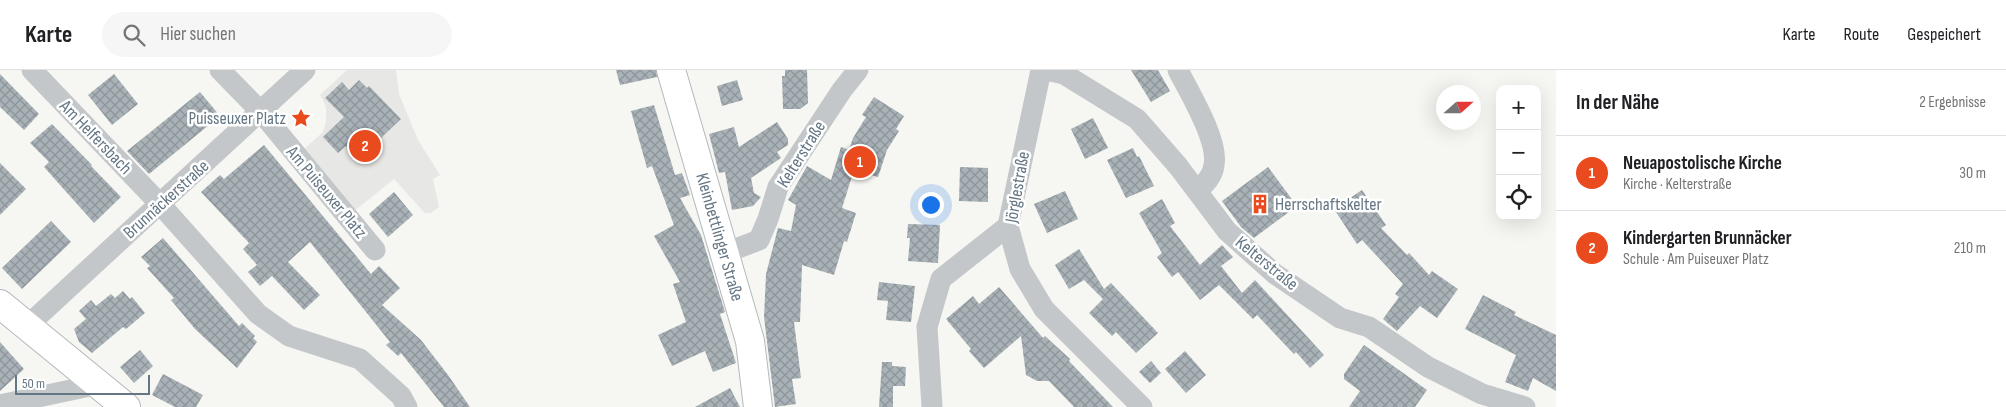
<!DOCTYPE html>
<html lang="de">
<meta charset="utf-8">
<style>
body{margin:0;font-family:"Sofia Sans Condensed",sans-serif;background:#f6f6f6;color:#202124}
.controls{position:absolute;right:15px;top:15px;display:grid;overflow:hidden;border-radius:10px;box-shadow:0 5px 20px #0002}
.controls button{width:45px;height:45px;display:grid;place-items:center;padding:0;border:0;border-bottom:1px solid #e0e0e0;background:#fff;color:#202124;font:25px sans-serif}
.compass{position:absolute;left:1436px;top:15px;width:45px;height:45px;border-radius:50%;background:#fff;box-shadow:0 5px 20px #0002;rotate:69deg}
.scale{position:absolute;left:15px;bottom:12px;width:135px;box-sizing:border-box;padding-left:5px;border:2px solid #647684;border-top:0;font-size:14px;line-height:18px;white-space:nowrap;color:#647684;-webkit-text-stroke:4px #fff;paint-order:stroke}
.you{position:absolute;left:930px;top:134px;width:18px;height:18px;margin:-12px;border:4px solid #fff;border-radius:50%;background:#1a73e8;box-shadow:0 0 0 8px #1a73e833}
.badge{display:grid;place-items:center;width:32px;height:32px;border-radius:50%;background:#e94b1f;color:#fff;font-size:16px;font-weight:700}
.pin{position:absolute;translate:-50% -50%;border:2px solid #fff;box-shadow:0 1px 5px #0006}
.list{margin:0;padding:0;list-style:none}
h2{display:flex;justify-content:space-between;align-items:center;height:65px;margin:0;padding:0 20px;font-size:21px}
h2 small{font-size:16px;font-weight:400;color:#757577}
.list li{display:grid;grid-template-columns:32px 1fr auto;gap:15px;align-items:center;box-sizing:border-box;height:75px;padding:0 20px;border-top:1px solid #e0e0e0}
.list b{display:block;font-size:19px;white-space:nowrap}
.list p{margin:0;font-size:16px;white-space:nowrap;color:#757577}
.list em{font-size:16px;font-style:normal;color:#757577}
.icon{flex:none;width:28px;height:28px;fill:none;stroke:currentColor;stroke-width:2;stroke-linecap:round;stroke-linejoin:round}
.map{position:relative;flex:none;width:1556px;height:337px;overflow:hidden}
header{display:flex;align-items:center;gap:30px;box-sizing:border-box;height:70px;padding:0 25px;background:#fff;border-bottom:1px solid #e0e0e0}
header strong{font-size:24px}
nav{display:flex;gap:28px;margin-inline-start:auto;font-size:18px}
.search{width:350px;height:45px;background:#f6f6f6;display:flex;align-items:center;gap:12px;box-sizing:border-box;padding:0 18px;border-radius:28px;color:#757577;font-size:19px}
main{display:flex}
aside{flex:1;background:#fff}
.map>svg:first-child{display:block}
</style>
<header>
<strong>Karte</strong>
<div class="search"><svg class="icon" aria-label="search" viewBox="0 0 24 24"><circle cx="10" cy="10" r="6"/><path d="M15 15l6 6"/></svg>Hier suchen</div>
<nav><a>Karte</a><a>Route</a><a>Gespeichert</a></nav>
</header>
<main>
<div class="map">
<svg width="1556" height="337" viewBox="0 0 1556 337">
<defs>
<pattern id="building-cross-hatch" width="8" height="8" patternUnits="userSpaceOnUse" patternTransform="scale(1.25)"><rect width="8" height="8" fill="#a9b2b7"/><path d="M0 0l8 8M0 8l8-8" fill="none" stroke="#8d959a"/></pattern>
</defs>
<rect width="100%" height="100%" fill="#f6f6f2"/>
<!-- built -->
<path fill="#e7e8e6" d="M347,0H396L399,24L418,70L440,105L433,109L439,137L431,143H425L394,109L353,142L302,81L323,62L326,51V38L323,30L320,25Z"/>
<!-- building -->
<path fill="url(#building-cross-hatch)" d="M616,0H656L657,7L620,15Z
M785,0H807L808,33L800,39H783L782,6H785Z
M1131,0H1158L1170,21L1151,32Z
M0,4L39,44L24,60L0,37Z
M114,4L138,34L112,55L88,25Z
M359,10L367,18L369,16L401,49L365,83L362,80L355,86L346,76L338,83L323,67L344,47L325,28L342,12L349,20Z
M737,10L743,30L722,36L717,16Z
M200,22L220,46L149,104L127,81Z
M874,27L904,46L896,59L899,61L887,80L878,107L854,100L842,138L856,143L847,172L844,171L834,205L802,195L800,252H794L801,308L792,309L796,334L775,337L764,247L766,204L778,158L791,161L796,135L788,130L807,96L831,110L841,77L849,80L853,68L866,47L862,45Z
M654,35L675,105L682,103L690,125L680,128L701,165L725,242L720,244L736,293L713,302L705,281L672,296L658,265L686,252L673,214L680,212L654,166L674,155L652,96L647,98L631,41Z
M1093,48L1108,78L1085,89L1071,59Z
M777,52L788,69V75L777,82L781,88L751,108L754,123L761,127L753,136L732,140L725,102L719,103L709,64L734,57L739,77Z
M52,54L92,95L91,96L121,127L94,153L44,97L49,92L30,73Z
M264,75L371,204L379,196L400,218L382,235L421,270L448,305L470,337H444L401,283L398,286L386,275L390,272L310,172L288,192L320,225L304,240L272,206L260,216L248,202L257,195L243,179L249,173L201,122L220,105L224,109Z
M1133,78L1137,87L1139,86L1154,116L1126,128L1107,90Z
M0,93L26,119L0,145Z
M960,97L988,98V132L959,131Z
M1268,97L1297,136L1254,168L1241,157L1222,131Z
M1362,120L1386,155L1381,158L1407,185L1409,183L1429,205L1432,201L1458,219L1437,248L1420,236L1397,261L1383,249L1399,227L1395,224L1403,214L1362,170L1357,174L1334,139Z
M1065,121L1078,149L1047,163L1034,134Z
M394,122L413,145L388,167L369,144Z
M1162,129L1175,153L1170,156L1200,195L1222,175L1233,187L1221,196L1242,223L1255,210L1324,285L1310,298L1296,282L1294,284L1257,245L1253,249L1219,215L1200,230L1178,202L1172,207L1157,187L1162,183L1139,143Z
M51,151L71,172L22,219L2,198Z
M908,154L940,155L938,193L908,191L910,168H907Z
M163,168L239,256L242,253L255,266L253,268L257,272L237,298L195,259L171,230L174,228L147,198L150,196L141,187Z
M1079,179L1104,219L1111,213L1158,263L1136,283L1116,262L1112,266L1089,243L1103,229L1084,210L1069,219L1055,195Z
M879,212L915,216L911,252L886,250L888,231L877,230Z
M999,217L1043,268L1045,266L1070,289L1069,291L1113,337H1074L1049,311H1037L1026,305L1021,266L984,298L969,281L971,279L946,249L973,226L979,234Z
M123,221L130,229L132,227L145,243L126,259L123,257L92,283L79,272L74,259L86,249L79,241L91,230L96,236L111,224L115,228Z
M1483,225L1516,242L1514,245L1556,265V321L1533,308L1528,321L1505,312L1516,285L1465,259Z
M0,272L24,299L0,321Z
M1364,275L1427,320L1415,337H1349L1360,321L1344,309V304Z
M140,280L153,296L134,313L120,297Z
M1185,281L1206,305L1186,323L1165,299Z
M1151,291L1161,303L1150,313L1139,302Z
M882,292H892V296L906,297L905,316H893V337H879Z
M163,304L203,325L196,337H175L152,325Z
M730,318L740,337H695Z"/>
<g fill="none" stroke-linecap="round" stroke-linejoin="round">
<defs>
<path id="secondary" d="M671,0L750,271L758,337
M0,234L126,337"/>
</defs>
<!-- secondary casing -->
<use href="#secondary" stroke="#b3b9bd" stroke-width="30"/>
<!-- street -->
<path stroke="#c3c7ca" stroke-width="21" d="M32,0L160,134L258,244L289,266L360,289L401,326L407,337
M220,0L261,42L375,180
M1041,0L1008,156L1020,199L1044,239L1142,337
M1046,0L1064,4L1137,49L1178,96L1227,161L1275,204L1340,248L1369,257L1428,297L1482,324L1525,337
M1178,0C1189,22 1219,71 1214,95C1213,106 1205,114 1197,121
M725,183L759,170L768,149L778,117L842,20L858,0
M26,257L305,0
M0,335L85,317L92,311
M932,337L927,257L941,209L1008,156"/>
<!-- secondary -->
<use href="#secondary" stroke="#fff" stroke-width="28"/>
</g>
<!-- icons -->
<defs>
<symbol id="sight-bare" viewBox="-9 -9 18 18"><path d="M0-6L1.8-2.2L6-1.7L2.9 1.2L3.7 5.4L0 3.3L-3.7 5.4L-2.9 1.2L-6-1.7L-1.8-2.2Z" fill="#e94b1f" stroke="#fff" stroke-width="2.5" paint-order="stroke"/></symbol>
<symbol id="building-bare" viewBox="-9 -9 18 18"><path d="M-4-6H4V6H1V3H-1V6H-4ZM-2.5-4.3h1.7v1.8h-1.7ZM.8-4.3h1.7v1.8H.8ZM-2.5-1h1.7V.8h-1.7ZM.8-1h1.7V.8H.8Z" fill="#e94b1f" stroke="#fff" stroke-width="2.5" paint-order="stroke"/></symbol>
</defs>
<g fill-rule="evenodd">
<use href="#sight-bare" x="287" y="34" width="28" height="28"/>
<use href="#building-bare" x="1246" y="120" width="28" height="28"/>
</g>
<g text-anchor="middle" stroke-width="5" stroke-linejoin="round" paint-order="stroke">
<!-- poi labels -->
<g font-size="18" fill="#647684" stroke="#fff" text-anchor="end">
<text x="286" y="54">Puisseuxer Platz</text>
<text x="1275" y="140" text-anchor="start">Herrschaftskelter</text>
</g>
<!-- street labels -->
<g font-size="18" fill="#647684" stroke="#fff">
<text transform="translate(96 67) rotate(46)" y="6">Am Helfersbach</text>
<text transform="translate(801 84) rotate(-58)" y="6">Kelterstraße</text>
<text transform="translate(1017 117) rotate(-80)" y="6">Jörglestraße</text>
<text transform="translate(327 122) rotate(50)" y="6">Am Puiseuxer Platz</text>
<text transform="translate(166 129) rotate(-42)" y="6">Brunnäckerstraße</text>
<text transform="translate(720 167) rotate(74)" y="6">Kleinbettlinger Straße</text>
<text transform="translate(1267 193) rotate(39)" y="6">Kelterstraße</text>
</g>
</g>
</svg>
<div class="controls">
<button>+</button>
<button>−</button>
<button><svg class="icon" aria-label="locate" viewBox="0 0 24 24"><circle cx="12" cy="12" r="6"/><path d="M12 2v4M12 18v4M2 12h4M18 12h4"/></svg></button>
</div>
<svg class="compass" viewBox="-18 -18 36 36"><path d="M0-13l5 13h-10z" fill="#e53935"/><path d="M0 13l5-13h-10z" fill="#757577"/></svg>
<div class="scale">50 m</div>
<div class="you"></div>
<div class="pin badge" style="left:860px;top:92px">1</div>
<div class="pin badge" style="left:365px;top:76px">2</div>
</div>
<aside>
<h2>In der Nähe<small>2 Ergebnisse</small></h2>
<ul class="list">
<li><span class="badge">1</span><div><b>Neuapostolische Kirche</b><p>Kirche · Kelterstraße</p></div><em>30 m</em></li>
<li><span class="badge">2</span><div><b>Kindergarten Brunnäcker</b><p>Schule · Am Puiseuxer Platz</p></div><em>210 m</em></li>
</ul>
</aside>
</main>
